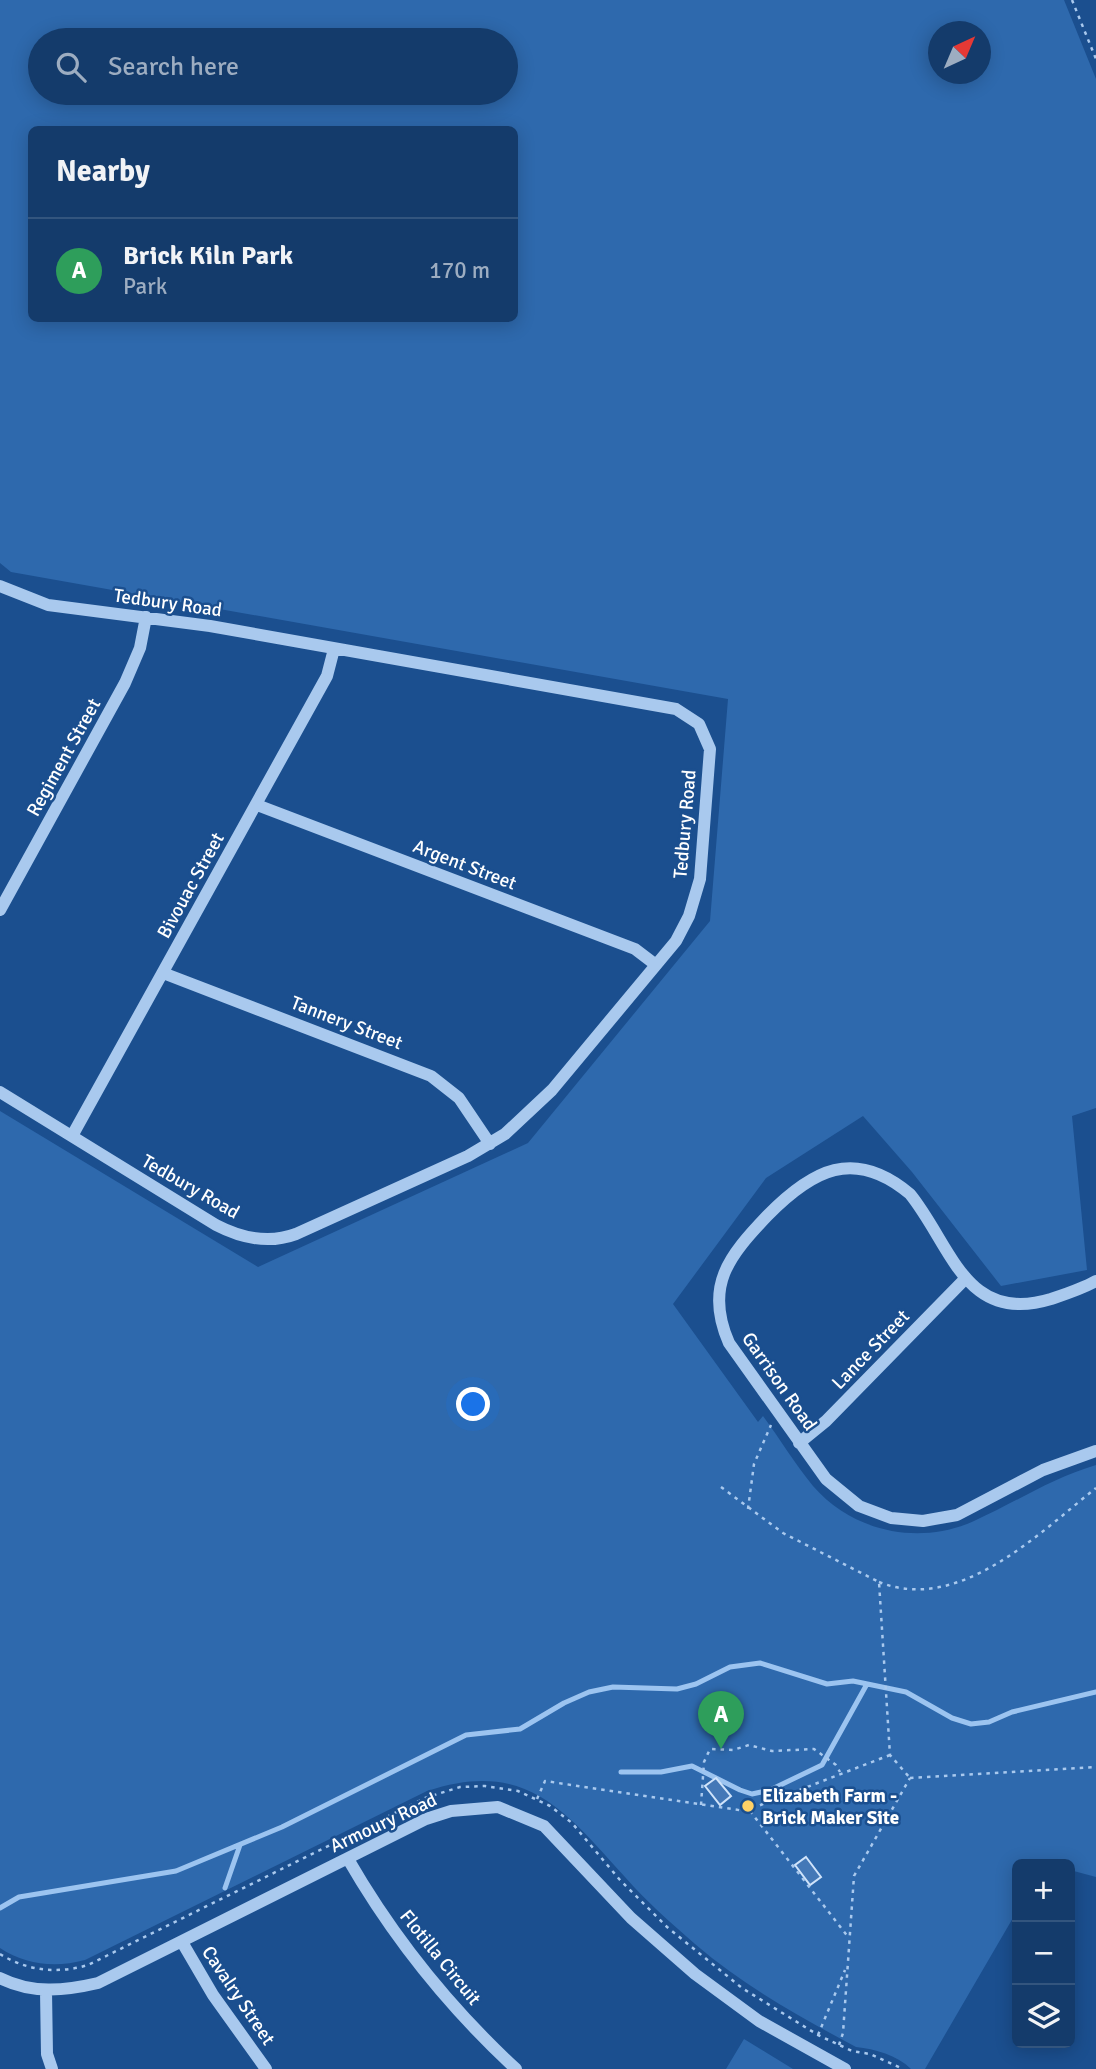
<!DOCTYPE html>
<meta charset="utf-8">
<style>
body{margin:0;font-family:Signika,sans-serif;background:#214673;color:#f1f3f6}
.controls{position:absolute;right:21px;bottom:21px;display:grid;overflow:hidden;border-radius:10px;box-shadow:0 4px 18px #0003}
.controls button{width:63px;height:63px;display:grid;place-items:center;padding:0;border:0;border-bottom:2px solid #33557e;background:#143b6b;color:#f1f3f6;font:35px sans-serif}
.compass{position:absolute;left:928px;top:21px;width:63px;height:63px;border-radius:50%;background:#143b6b;box-shadow:0 4px 18px #0003;rotate:44deg}
.you{position:absolute;left:474px;top:1405px;width:24px;height:24px;margin:-18px;border:5px solid #fff;border-radius:50%;background:#1a73e8;box-shadow:0 0 0 10px #1a73e833}
.badge{display:grid;place-items:center;width:46px;height:46px;border-radius:50%;background:#ffd166;color:#fff;font-size:23px;font-weight:700}
.pin{position:absolute;translate:-50% -58px;filter:drop-shadow(0 2px 4px #0008)}
.pin::after{content:'';position:absolute;top:37px;width:24px;height:21px;background:inherit;clip-path:polygon(0 0,100% 0,50% 100%)}
.list{margin:0;padding:0;list-style:none}
h2{display:flex;justify-content:space-between;align-items:center;height:91px;margin:0;padding:0 28px;font-size:30px}
h2 small{font-size:23px;font-weight:400;color:#9dadc1}
.list li{display:grid;grid-template-columns:46px 1fr auto;gap:21px;align-items:center;box-sizing:border-box;height:105px;padding:0 28px;border-top:2px solid #33557e}
.list b{display:block;font-size:26px;white-space:nowrap}
.list p{margin:0;font-size:23px;white-space:nowrap;color:#9dadc1}
.list em{font-size:23px;font-style:normal;color:#9dadc1}
.icon{flex:none;width:38px;height:38px;fill:none;stroke:currentColor;stroke-width:2;stroke-linecap:round;stroke-linejoin:round}
.map{position:relative;flex:none;width:1096px;height:2069px;overflow:hidden}
.search{position:absolute;background:#143b6b;box-shadow:0 4px 18px #0003;left:28px;top:28px;width:490px;height:77px;display:flex;align-items:center;gap:18px;box-sizing:border-box;padding:0 24px;border-radius:38px;color:#9dadc1;font-size:26px}
.panel{position:absolute;background:#143b6b;box-shadow:0 4px 18px #0003;left:28px;top:126px;width:490px;height:196px;border-radius:10px}
.map>svg:first-child{display:block}
</style>
<div class="map">
<svg width="1096" height="2069" viewBox="0 0 1096 2069">
<rect width="100%" height="100%" fill="#1b4f8f"/>
<!-- green -->
<path fill="#2e69ad" fill-rule="evenodd" d="M0,0H1064L1096,79V1108L1072,1116L1087,1270L1001,1286L912,1172L863,1116L766,1178L673,1304L758,1422L763,1416C780,1439 795,1464 813,1486C853,1532 919,1546 974,1521C1016,1502 1052,1478 1096,1465V1877L1070,1870V1864H1017V1911L925,2069H911C897,2055 875,2049 856,2047C800,2017 744,1986 695,1944C671,1923 646,1901 625,1877C565,1811 526,1758 427,1791L85,1960C55,1968 26,1965 0,1948V1111L258,1267L528,1143L710,921L728,699L11,572L0,563ZM939,32H981V74H939ZM40,40H506V93H40ZM32,130H514V318H32Z
M744,2039L793,2069H726Z"/>
<g fill="none" stroke-linecap="round" stroke-linejoin="round">
<!-- stream -->
<path stroke="#9cc4f0" stroke-width="5" d="M621,1772H661L692,1766L740,1790L752,1794L770,1790L822,1765L867,1684
M225,1888L240,1845
M0,1908L19,1897L176,1871L282,1827L466,1735L520,1729L564,1703L589,1692L613,1687L677,1689L696,1684L730,1667L760,1663L827,1684L853,1681L906,1692L952,1718L971,1724L989,1722L1012,1712L1096,1692"/>
</g>
<!-- building -->
<path fill="#4478b7" stroke="#cfe3fa" stroke-width="2" d="M716,1778L731,1796L720,1805L705,1786Z
M806,1857L821,1877L810,1885L795,1865Z"/>
<g fill="none" stroke-linecap="round" stroke-linejoin="round">
<!-- path -->
<path stroke="#a9c9ee" stroke-width="2.5" stroke-dasharray="3.5 5" stroke-linecap="butt" d="M1072,0L1096,59
M721,1487L783,1533L879,1582L890,1755L910,1778
M748,1509L754,1464L771,1425
M879,1582C959,1614 1038,1534 1096,1488
M910,1778L1096,1767
M537,1799L545,1781L745,1811L890,1755
M701,1805L704,1762L710,1749L733,1750L749,1745L772,1751L814,1749L836,1765L840,1772
M750,1811L849,1938
M0,1954C27,1971 58,1974 88,1965L425,1798L460,1787L485,1786L518,1791L550,1806L572,1823L620,1880L667,1927L742,1988L818,2035L852,2051L870,2054L903,2069
M818,2035L845,1970
M839,2045L843,2033L854,1876L910,1778"/>
<!-- minor -->
<path stroke="#a9c9ee" stroke-width="12" d="M0,586L48,605L210,626L676,709L699,724L710,749L700,879L689,916L676,941L552,1090L505,1134L468,1156L296,1234C269,1244 241,1238 216,1225L0,1092
M257,805L635,949L656,965
M0,910L125,683L140,648L146,617
M163,973L431,1076L459,1098L490,1144
M72,1136L327,676L334,649
M1096,1281C1082,1289 1066,1294 1051,1299C965,1325 952,1246 910,1194C854,1147 812,1170 767,1216C729,1256 704,1286 729,1343L826,1479L859,1506L891,1518L923,1521L957,1515L1043,1470L1096,1451
M799,1443L826,1421L965,1279
M348,1859C393,1937 450,2008 516,2069
M182,1942L213,1995L266,2069
M0,1978C32,1994 64,1991 98,1983L426,1819L451,1811L498,1807L544,1826L631,1918L695,1974L759,2021L845,2069
M46,1991L47,2054L52,2069"/>
</g>
<!-- markers -->
<circle fill="#ffd166" stroke="#1b4f8f" stroke-width="2.5" cx="748" cy="1806" r="7"/>
<g text-anchor="middle" stroke-width="5" stroke-linejoin="round" paint-order="stroke">
<!-- street labels -->
<g font-size="19" fill="#fff" stroke="#1b4f8f">
<text transform="translate(168 602) rotate(8)" y="7">Tedbury Road</text>
<text transform="translate(63 757) rotate(-61)" y="7">Regiment Street</text>
<text transform="translate(684 824) rotate(-85)" y="7">Tedbury Road</text>
<text transform="translate(465 864) rotate(21)" y="7">Argent Street</text>
<text transform="translate(190 885) rotate(-61)" y="7">Bivouac Street</text>
<text transform="translate(347 1022) rotate(21)" y="7">Tannery Street</text>
<text transform="translate(191 1186) rotate(30)" y="7">Tedbury Road</text>
<text transform="translate(870 1349) rotate(-46)" y="7">Lance Street</text>
<text transform="translate(780 1381) rotate(55)" y="7">Garrison Road</text>
<text transform="translate(383 1822) rotate(-25)" y="7">Armoury Road</text>
<text transform="translate(441 1957) rotate(51)" y="7">Flotilla Circuit</text>
<text transform="translate(239 1995) rotate(56)" y="7">Cavalry Street</text>
</g>
<!-- poi labels -->
<g font-size="19" font-weight="bold" fill="#fff" stroke="#1b4f8f" text-anchor="start">
<text x="762" y="1802">Elizabeth Farm -<tspan x="762" dy="22">Brick Maker Site</tspan></text>
</g>
</g>
</svg>
<div class="controls">
<button>+</button>
<button>−</button>
<button><svg class="icon" aria-label="layers" viewBox="0 0 24 24"><path d="M12 4l9 5-9 5-9-5zM3 14l9 5 9-5"/></svg></button>
</div>
<svg class="compass" viewBox="-18 -18 36 36"><path d="M0-13l5 13h-10z" fill="#e53935"/><path d="M0 13l5-13h-10z" fill="#9dadc1"/></svg>
<div class="you"></div>
<div class="pin badge" style="left:721px;top:1749px;background:#2e9e5b">A</div>
<div class="search"><svg class="icon" aria-label="search" viewBox="0 0 24 24"><circle cx="10" cy="10" r="6"/><path d="M15 15l6 6"/></svg>Search here</div>
<section class="panel">
<h2>Nearby<small></small></h2>
<ul class="list">
<li><span class="badge" style="background:#2e9e5b">A</span><div><b>Brick Kiln Park</b><p>Park</p></div><em>170 m</em></li>
</ul>
</section>
</div>
